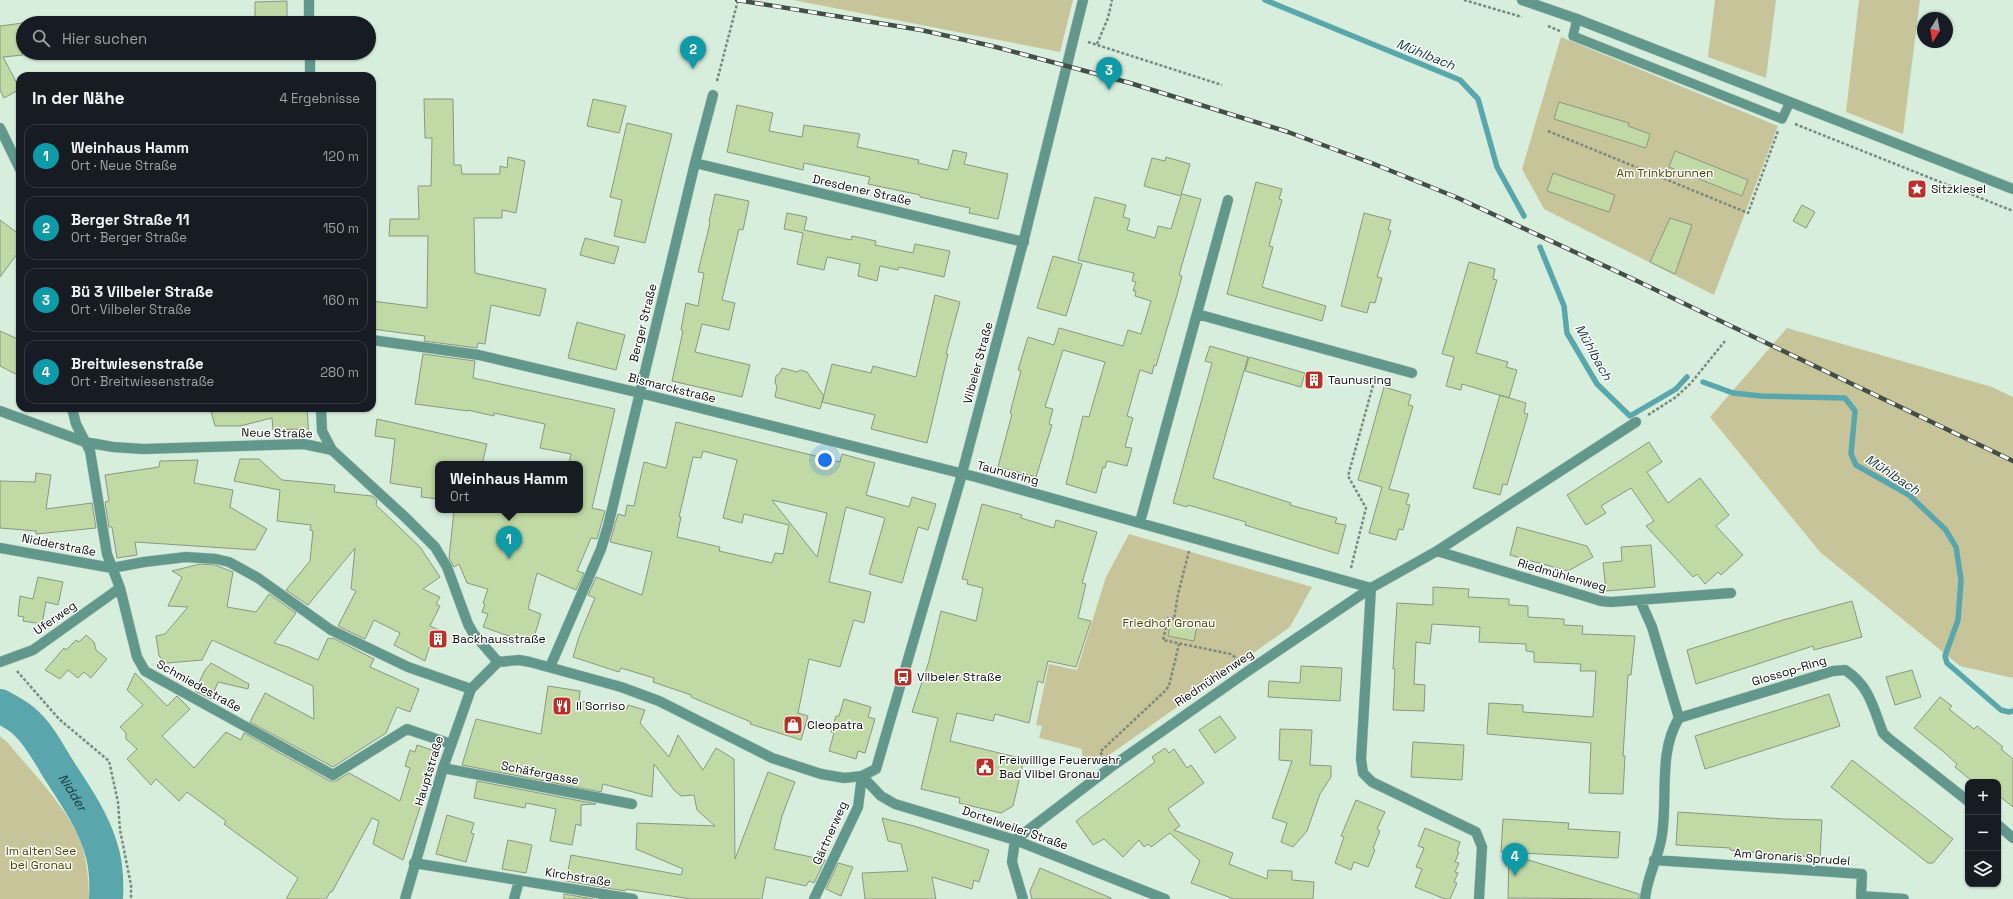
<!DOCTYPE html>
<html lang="de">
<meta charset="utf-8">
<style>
body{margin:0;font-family:"Space Grotesk",sans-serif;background:#242831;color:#f1f3f6}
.controls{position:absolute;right:12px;bottom:12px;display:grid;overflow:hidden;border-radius:8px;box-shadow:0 1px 3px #0004}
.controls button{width:36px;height:36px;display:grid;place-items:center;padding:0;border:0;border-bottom:1px solid #363941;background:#171b24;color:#f1f3f6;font:20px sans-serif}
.compass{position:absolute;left:1917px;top:12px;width:36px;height:36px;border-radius:50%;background:#171b24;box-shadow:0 1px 3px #0004;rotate:191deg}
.you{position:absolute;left:825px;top:460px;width:14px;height:14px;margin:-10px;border:3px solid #fff;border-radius:50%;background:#1a73e8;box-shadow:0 0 0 6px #1a73e833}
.badge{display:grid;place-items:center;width:26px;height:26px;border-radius:50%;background:#0b8043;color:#fff;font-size:13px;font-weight:700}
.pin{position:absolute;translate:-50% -33px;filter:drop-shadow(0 1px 2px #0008)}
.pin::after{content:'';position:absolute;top:21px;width:14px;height:12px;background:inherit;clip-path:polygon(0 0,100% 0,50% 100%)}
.popup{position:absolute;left:435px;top:461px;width:148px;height:52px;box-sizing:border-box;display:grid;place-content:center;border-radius:8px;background:#171b24;filter:drop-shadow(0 1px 3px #0005);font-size:13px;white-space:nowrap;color:#9ea1a6}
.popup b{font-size:15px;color:#f1f3f6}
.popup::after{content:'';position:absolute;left:50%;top:100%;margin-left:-8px;border:8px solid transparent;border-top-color:#171b24}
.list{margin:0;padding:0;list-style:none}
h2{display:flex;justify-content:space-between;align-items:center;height:52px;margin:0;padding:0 16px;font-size:17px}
h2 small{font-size:13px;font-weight:400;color:#9ea1a6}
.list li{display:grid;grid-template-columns:26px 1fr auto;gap:12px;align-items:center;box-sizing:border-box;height:64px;margin:0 8px 8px;padding:0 8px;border:1px solid #363941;border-radius:12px}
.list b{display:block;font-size:15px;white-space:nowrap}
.list p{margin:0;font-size:13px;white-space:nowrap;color:#9ea1a6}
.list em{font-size:13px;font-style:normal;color:#9ea1a6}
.icon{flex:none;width:22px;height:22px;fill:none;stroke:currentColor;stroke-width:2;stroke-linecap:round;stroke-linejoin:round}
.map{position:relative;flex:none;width:2013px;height:899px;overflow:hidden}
.search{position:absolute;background:#171b24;box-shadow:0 1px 3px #0004;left:16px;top:16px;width:360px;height:44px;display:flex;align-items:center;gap:10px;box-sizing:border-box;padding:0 14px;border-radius:22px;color:#9ea1a6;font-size:15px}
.panel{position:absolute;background:#171b24;box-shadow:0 1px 3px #0004;left:16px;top:72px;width:360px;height:340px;border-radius:12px}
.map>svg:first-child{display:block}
</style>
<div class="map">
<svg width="2013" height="899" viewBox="0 0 2013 899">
<rect width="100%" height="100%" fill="#d7eedd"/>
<!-- green -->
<path fill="#c8c499" d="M793,0H1073L1060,52Z
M1715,0H1776L1766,78L1708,57Z
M1859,0H1920L1903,134L1846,112Z
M1561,37L1778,126L1714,295L1544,209L1522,169Z
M1787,328L1992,387L2013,397V678L1960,666L1820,552L1710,417Z
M1129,534L1312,587L1290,627L1098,763L1090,761V758L1082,755V749L1039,738L1042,726L1036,725L1049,664L1077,670L1106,577Z
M0,736L8,743C31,771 60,800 77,833C86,850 89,880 89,899H0Z"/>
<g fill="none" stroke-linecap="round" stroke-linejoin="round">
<!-- stream -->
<path stroke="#5aa6ad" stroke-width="5.5" d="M1265,0L1460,80L1478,99L1497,167L1524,216
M1540,247L1564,306L1567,333L1597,384L1630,416L1676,389L1687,377
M1703,382L1733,393L1761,396L1845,398L1855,411L1851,454L1856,465L1909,495L1945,529L1956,547L1961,580L1958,620L1945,656L1947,663L2001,710L2009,712L2013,711"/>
<!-- river -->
<path stroke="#5aa6ad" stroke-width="34" id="s1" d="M0,706C9,711 18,715 26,723C39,735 48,752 57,767C73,792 91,817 100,845C106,862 107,881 106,899"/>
</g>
<!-- building -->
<path fill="#c1daa5" stroke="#8b9680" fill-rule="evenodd" d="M287,1V23H255V2Z
M23,23V55L3,57L20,89L4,98L0,90V26Z
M424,99H453L454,165H461L462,174H500V166L507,168L508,157L525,161L516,213L502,210V218H474L475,273L546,289L540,316L491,305L485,344L478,343L477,348L424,341L425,336L372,329V301L427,308L428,236H389L390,219H419L418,186H431L432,138H425Z
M593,99L626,106L619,133L587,126Z
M1559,102L1629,123L1628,126L1650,134L1646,148L1554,119Z
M737,105L773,113L769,131L802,137L804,125L860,134L857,147L919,160L918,163L948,170L953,150L967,153L964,164L1008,174L998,219L969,213L970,208L920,197V195L868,184L870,177L804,163L803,170L727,152Z
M627,123L672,134L645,243L614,236L622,200L610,197Z
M1675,151L1748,180L1742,196L1669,167Z
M1166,157L1190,164L1181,195L1182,194L1201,199L1179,275L1182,276L1177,295L1156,366L1154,365L1152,374L1140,370L1127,416L1133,418L1125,447L1132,448L1127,466L1107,461L1105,468L1103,467L1096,493L1066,484L1083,416L1089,417L1105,362L1063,350L1045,407L1053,409L1049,424L1052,425L1036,477L998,467L1012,414L1010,413L1021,371L1018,370L1028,337L1054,345L1059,328L1123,346L1128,330L1141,334L1151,301L1135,296L1136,291H1133L1136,282L1132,281L1134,273L1078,260L1095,197L1126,205L1123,217L1130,219L1127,230L1155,238L1158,226L1171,229L1181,196L1144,186L1152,158L1165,161Z
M1553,173L1615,195L1609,212L1547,191Z
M1256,182L1282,189L1279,199L1282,200L1269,246L1273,247L1262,287L1326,306L1322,321L1227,294Z
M715,194L749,201L743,230L739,229L722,300L735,303L729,330L702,324L695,352L750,365L742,397L672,381L683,331L681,330L686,303L698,306L704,273L698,272L710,223L709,222Z
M1802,205L1815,212L1806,228L1793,221Z
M787,213L807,217L804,230L851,240L852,236L876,241L875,245L913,253L915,244L950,251L944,277L899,267L898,270L880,266L877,281L858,276L860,264L827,257L824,270L797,264L803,233L784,229Z
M1364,213L1391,220L1388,230L1391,231L1377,277L1382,278L1375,303L1370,302L1367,313L1341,306Z
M1670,218L1692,225L1675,274L1650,262Z
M0,220L20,235V250L0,277Z
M585,238L619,247L614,264L580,255Z
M1053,256L1082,264L1066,316L1037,308Z
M1469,262L1495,269L1493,279L1497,280L1476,353L1508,362L1506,367L1517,370L1509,398L1462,384L1461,390L1446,386L1454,357L1442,354Z
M935,295L960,302L946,354H948L927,443L871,429L875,415L822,402L832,364L871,373L873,366L916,377Z
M577,322L625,335L616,370L568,358Z
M0,331L20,340V376L0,366Z
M1210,346L1248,357L1213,478L1291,503L1290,505L1337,518L1335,523L1346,525L1338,554L1245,525L1246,522L1188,505L1187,507L1173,503L1212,363L1205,361Z
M423,354L475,361L473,378L615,409L592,508L605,511L597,539L591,538L577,571L584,573L576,590L537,573L528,609L541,614L532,644L483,627L488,614L482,612L485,604L483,603L488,589L467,583L459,564L454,567L449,558L454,510H580V464H569L571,454L540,448L545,424L494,413V416L468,410V411L415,404Z
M1249,357L1305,373L1301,387L1245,371Z
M782,368L797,372L800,370L807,372L824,396L820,409L775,397L777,386L775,383L776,376L780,373Z
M1384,387L1411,395L1408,405L1413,406L1389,489L1409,494L1406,504L1410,505L1403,530L1399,529L1396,540L1369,533L1382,487L1358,480Z
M1500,395L1526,403L1524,413L1528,414L1507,485L1503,484L1500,495L1473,488Z
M210,408H307L309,438L297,429L273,430L272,418L240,426H215Z
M377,419L487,444L482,464H438V499L421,497L422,488L390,483L395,439L375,436Z
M676,422L840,462L842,454L875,463L866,495L909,507L912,497L936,504L928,530L918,527L902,583L869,574L885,518L846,507L829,582L871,592L864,623L854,620L840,667L809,659L798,713L808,716L801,740L750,724L751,722L691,697V695L653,682L654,678L621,668L619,672L573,657L579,637L595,598L588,595L596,577L642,595L652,552L610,542L618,514L625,516L627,505L634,506L644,462L666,468ZM703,451L737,460L723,518L742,523L744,514L789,525L783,554L775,553L772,563L719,551L720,547L677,537L681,517H679L693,457L701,458ZM772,500L827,513L817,557L790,523Z
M1649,442L1662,462L1647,472L1668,503L1700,478L1729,515L1716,526L1743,555L1721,575L1718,572L1705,584L1697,574L1693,577L1646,526L1654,521L1631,488L1601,506L1606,513L1586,525L1567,495Z
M240,459H259L282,480L335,485L334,492L372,496L377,500L376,505L420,547L440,577L423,589L440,597L436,604L440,606L430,626L446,633L440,648L430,645L425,661L394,645L400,633L374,620L365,639L338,626L356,591L351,589L355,548L308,605L286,590L310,561L313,531L310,530L311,525L277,521L280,490L234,481Z
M198,460L194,483L233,490L230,507L267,529L255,550L135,542L137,555L117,558L112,527H109L105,502L109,501L105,475L159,467L160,461Z
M36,473L51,475L46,509L92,503L96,528L36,534V531L0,528V481L35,482Z
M982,504L1022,515L1021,518L1054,528L1056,520L1097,532L1082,583L1086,584L1078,618L1091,621L1076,667L1048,661L1043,683L1038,681L1029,723L995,714L993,721L957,713L950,741L1024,759L1013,806L1001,813L959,803L960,798L921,789L938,718L912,712L929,661L941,611L976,621L983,588L967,584L968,580L962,579Z
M1517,527L1587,546L1593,557L1568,571L1510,555Z
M1651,545L1655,587L1606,591L1603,563L1622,561L1621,547Z
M200,564L215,565L233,572L227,607L256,612L269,594L296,613L274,643L288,647L318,660L328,638L332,639L333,638L374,659L370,667L419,689L410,712L397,707L386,733L333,767L250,722L265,693L314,719L313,686L212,640L202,660L167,663L159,656L156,636L165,634L188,607L168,606L182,577L172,571Z
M38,577L63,582L58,605L46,602L42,624L23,621L24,617L18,616L20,596L33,599Z
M1433,587L1469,589L1468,597L1509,599V605L1528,606V617L1564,619V625L1583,626L1582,634L1635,636L1631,675H1628L1623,756H1625L1623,794L1589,793L1591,743L1487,734L1489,703L1523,705V712L1593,717L1596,671H1580L1581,664L1534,662V652L1526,651V644L1479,642L1480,627L1432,624L1430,644L1416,642L1414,684L1425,685L1424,711L1393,710L1395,669H1393L1397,603L1433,605Z
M1852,601L1862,637L1814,650L1813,646L1696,684L1687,650L1783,620Z
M1171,622L1197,626L1194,641L1168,636Z
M86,635L94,642L96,650L107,659L91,678L84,672L78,678L68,670L60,679L45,670L64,648L66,650L76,640L79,642Z
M211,663L249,684L248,689L218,682L211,699L195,691L205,670Z
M1301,666L1342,668L1340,701L1268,697L1269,681L1300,683Z
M1912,670L1921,697L1895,705L1886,677Z
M135,673L167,706L177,696L190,709L162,736L194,768L226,732L241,740L244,733L330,781H336L349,773L400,801L410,768L405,766L410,750L415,752L417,745L438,752L403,860L373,844L379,821L372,818L332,892H330L326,899H286L298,878L224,824L226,821L187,792L179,801L156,779L151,785L127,759L137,749L126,739V733L120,727L143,705L127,690Z
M548,686L580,691L579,701L627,709L628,705L645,710L640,723L669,757L678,735L703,770L716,748L734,759L735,859L768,772L795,782L782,816L774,849L825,860L814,883L809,881L806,886L766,877L762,899H691L626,889L625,891L566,881L571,855L681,875L683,869L636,849L637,823L715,826L697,810L694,795L681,796L674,790L654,764L652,797L603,784L601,792L462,765L476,719L541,734Z
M1829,694L1840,726L1705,769L1695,736Z
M1940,697L1952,706L1949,709L1974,729L1977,726L2003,747L2001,749L2013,759V807L1998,795V782H1973L1955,767L1957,764L1945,753L1914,728Z
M844,699L871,707L868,717L875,719L865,753L858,751L856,759L829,751L834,733L831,732L836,716H839Z
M1220,716L1236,738L1215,753L1199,730Z
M1280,729L1312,730L1310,765L1331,766V777L1320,794L1307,831L1293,847L1281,842L1287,823L1272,818L1292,761L1279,760Z
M1413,742L1464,745L1462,780L1411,777Z
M1165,748L1169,753L1174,749L1187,768L1191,765L1204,783L1168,809L1180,826L1174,830L1233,853L1229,864L1267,879L1268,870L1292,871V880L1314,882L1313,899H1234L1191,883L1200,861L1170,833L1151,847L1148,844L1144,847L1139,840L1123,857L1104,839L1093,845L1076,821L1155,762L1152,757Z
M1852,760L1953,839L1933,863H1928L1831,787Z
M477,781L596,804L581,805V826L576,824L572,845L550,841L556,809L526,803L525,808L474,798Z
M1356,800L1385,812L1377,829L1380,831L1373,848L1375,850L1368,867L1354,862L1351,870L1335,863L1344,837L1341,836Z
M1678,812L1784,819L1822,820L1820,857L1783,855L1730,850V848L1676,845Z
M447,815L474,823L471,833L474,834L466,862L436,854Z
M882,818L914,826L989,850L979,882L974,880L972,889L932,877L936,899H865L862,873L908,871L901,844L888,841Z
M1503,819L1569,823L1568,829L1620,832L1618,858L1501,852Z
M1425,828L1460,842L1457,851L1459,852L1455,862L1459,863L1455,872L1458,873L1454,882L1457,883L1450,899H1445L1415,887L1422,869L1416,867L1424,848L1418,846Z
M508,840L532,845L526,873L502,869Z
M1509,854L1639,894V899L1508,898Z
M838,863L853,867L841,896L826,889Z
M1040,868L1111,898V899H1032L1030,891Z
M564,894L593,899H564Z"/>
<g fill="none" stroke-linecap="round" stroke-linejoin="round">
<defs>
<path id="service" d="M1577,19L1573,36L1782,119L1790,102"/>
<path id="minor" d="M309,0V23
M310,53V76
M0,128L20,169
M695,163L1024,242
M1197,314L1412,373
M372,340L479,355L640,393L976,477L1371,588L1361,759L1363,773L1372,782L1476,832L1482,847L1479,899
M72,408L76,424L90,451L107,554L120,588L137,657L145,671L333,775L407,729L451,744
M321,408L322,431L332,450
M0,411L85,442L113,447L143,449L304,444L332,450L406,518L435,547L447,567L468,624L473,633L498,662
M1140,522L1228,200
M0,548L112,568L144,562L186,557L216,559L229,562L258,578L331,630L408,667L471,689
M1437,551L1601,601L1611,602L1731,593
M1640,600L1652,627L1679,718C1658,752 1668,797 1662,835C1659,857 1647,876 1645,899
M0,662L33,650L120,588
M550,667L601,549L608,526L695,163L713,95
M1679,718L1833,671L1845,670C1869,685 1873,707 1883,733L1888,738L1968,801
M443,768L632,804
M862,776L881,796L895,804L1015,840L1165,899
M1998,825L2013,838
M1654,860L1862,874L1861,896L1904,899
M414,863L633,899
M514,899L519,881
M814,899L858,807L862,776
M1023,899L1012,862L1015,840L1111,767L1248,671L1371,588L1437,551L1636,422"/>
<path id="tertiary" d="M1522,0L1577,19L2013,189
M405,899L443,768L471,689L498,662L519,660L530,662L621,687L659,701L772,758L821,774L844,778L862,776L876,769L960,481L1025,235L1083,0"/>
</defs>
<!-- service casing -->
<use href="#service" stroke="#b6cabb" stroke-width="10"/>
<!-- minor casing -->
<use href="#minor" stroke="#b6cabb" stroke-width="11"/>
<!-- tertiary casing -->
<use href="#tertiary" stroke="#b6cabb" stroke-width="11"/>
<!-- path -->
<path stroke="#79897d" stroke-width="2.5" stroke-dasharray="3 2" stroke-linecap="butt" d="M1464,0L1522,17
M1548,26L1560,31
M1088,42L1222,85
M1097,44L1108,18L1112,0
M717,81L738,0
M1795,124L2013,211
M1548,131L1748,213L1778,131
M1648,415L1676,397L1691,383L1725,341
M1189,551L1178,594L1174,619L1168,618L1163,640L1231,654L1239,660
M1351,568L1366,508L1348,476L1375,378
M17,671L59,719L109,761L118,802L120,830L131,885V899
M1102,755L1100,752L1165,691L1169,686L1179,644"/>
<!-- service -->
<use href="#service" stroke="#62988c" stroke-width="9"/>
<!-- minor -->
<use href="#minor" stroke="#62988c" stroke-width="10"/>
<!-- tertiary -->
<use href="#tertiary" stroke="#62988c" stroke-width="10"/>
<defs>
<path id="rail" d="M737,0L921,30L992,46L1130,83L1288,132L1374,164L1458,198L1633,279L2013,461"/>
</defs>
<!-- rail casing -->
<use href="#rail" stroke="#434f46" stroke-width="4.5"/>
<!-- rail -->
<use href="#rail" stroke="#fff" stroke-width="3" stroke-dasharray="9" stroke-linecap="butt"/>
</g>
<!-- icons -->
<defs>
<symbol id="sight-square" viewBox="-11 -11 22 22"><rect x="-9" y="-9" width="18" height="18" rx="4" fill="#bd2e28" stroke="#fff"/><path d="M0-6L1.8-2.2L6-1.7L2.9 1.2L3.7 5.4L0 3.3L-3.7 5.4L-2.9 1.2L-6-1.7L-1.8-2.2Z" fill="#fff"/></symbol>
<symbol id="building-square" viewBox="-11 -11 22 22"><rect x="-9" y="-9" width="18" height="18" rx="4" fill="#bd2e28" stroke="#fff"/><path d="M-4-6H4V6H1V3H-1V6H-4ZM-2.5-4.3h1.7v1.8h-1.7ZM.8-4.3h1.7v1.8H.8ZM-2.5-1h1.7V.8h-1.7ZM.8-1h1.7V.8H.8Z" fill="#fff"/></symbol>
<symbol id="bus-square" viewBox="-11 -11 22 22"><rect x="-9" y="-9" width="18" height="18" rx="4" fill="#bd2e28" stroke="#fff"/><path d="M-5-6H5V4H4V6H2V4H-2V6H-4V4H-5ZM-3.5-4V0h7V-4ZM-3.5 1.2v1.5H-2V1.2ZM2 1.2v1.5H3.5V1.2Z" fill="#fff"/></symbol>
<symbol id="restaurant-square" viewBox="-11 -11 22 22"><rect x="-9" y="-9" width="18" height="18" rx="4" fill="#bd2e28" stroke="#fff"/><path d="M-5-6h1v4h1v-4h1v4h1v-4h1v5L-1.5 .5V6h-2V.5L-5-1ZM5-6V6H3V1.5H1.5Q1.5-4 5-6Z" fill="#fff"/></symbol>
<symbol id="shop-square" viewBox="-11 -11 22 22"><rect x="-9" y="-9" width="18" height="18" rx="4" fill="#bd2e28" stroke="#fff"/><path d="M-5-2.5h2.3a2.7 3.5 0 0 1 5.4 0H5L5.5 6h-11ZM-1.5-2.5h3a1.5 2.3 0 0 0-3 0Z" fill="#fff"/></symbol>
<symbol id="civic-square" viewBox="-11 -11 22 22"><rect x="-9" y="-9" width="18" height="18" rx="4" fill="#bd2e28" stroke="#fff"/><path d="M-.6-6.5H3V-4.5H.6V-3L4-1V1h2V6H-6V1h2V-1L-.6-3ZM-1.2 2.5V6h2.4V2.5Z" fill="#fff"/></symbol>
</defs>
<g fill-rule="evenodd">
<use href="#sight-square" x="1906" y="178" width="22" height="22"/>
<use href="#building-square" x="1303" y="369" width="22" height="22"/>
<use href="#building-square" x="427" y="628" width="22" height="22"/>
<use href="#bus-square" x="892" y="666" width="22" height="22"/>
<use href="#restaurant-square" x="551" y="695" width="22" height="22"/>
<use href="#shop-square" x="782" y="714" width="22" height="22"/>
<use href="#civic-square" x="974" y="756" width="22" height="22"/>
</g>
<g text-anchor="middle" stroke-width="3" stroke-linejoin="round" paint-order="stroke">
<!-- park labels -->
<g font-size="12" fill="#4f4800" stroke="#fff">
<text x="1665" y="177">Am Trinkbrunnen</text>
<text x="1169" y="627">Friedhof Gronau</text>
<text x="41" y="855">Im alten See<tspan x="41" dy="14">bei Gronau</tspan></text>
</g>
<!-- poi labels -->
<g font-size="12" fill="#070e09" stroke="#fff" text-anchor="start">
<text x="1931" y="193">Sitzkiesel</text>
<text x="1328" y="384">Taunusring</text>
<text x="452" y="643">Backhausstraße</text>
<text x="917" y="681">Vilbeler Straße</text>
<text x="576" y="710">Il Sorriso</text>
<text x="807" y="729">Cleopatra</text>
<text x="999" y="764">Freiwillige Feuerwehr<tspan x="999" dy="14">Bad Vilbel Gronau</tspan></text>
</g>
<!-- street labels -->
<g font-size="12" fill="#070e09" stroke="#fff">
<text transform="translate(862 190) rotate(13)" y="4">Dresdener Straße</text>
<text transform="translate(643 323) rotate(-76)" y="4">Berger Straße</text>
<text transform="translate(978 363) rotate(-75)" y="4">Vilbeler Straße</text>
<text transform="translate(672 388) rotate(14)" y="4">Bismarckstraße</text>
<text transform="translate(277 433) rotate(1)" y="4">Neue Straße</text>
<text transform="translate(1008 473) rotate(15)" y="4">Taunusring</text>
<text transform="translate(59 545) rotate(11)" y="4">Nidderstraße</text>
<text transform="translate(1562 575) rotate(16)" y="4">Riedmühlenweg</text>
<text transform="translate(55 618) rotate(-35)" y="4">Uferweg</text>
<text transform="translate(1789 671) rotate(-17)" y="4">Glossop-Ring</text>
<text transform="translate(1214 678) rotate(-34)" y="4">Riedmühlenweg</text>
<text transform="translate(199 686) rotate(29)" y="4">Schmiedestraße</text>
<text transform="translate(429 771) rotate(-73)" y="4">Hauptstraße</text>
<text transform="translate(540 773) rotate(11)" y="4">Schäfergasse</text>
<text transform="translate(1015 828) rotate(19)" y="4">Dortelweiler Straße</text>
<text transform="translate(830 833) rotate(-66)" y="4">Gärtnerweg</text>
<text transform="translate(1792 857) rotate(4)" y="4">Am Gronaris Sprudel</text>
<text transform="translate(578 877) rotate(9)" y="4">Kirchstraße</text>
</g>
<!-- water labels -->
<g font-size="13" font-style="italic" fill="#12383b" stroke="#fff">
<text transform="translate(1426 54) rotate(22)" y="5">Mühlbach</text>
<text transform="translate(1594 352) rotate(61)" y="5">Mühlbach</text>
<text transform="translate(1893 474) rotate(33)" y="5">Mühlbach</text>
<text dy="5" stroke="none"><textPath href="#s1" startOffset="115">Nidder</textPath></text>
</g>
</g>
</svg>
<div class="controls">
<button>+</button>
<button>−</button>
<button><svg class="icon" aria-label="layers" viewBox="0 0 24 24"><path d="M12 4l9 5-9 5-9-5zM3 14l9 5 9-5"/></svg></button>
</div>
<svg class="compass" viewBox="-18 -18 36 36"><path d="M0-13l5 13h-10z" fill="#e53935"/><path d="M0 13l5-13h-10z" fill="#9ea1a6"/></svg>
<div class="you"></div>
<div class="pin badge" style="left:509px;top:559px;background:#0f9aa8">1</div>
<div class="popup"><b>Weinhaus Hamm</b>Ort</div>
<div class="pin badge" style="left:693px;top:69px;background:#0f9aa8">2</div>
<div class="pin badge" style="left:1109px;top:90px;background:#0f9aa8">3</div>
<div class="pin badge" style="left:1515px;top:876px;background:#0f9aa8">4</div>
<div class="search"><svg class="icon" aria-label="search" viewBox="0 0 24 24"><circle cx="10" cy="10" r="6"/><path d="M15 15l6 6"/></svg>Hier suchen</div>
<section class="panel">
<h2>In der Nähe<small>4 Ergebnisse</small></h2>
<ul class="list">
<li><span class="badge" style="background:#0f9aa8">1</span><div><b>Weinhaus Hamm</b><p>Ort · Neue Straße</p></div><em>120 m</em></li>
<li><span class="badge" style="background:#0f9aa8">2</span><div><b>Berger Straße 11</b><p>Ort · Berger Straße</p></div><em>150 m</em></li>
<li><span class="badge" style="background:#0f9aa8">3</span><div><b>Bü 3 Vilbeler Straße</b><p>Ort · Vilbeler Straße</p></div><em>160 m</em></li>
<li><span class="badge" style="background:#0f9aa8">4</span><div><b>Breitwiesenstraße</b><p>Ort · Breitwiesenstraße</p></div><em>280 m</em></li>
</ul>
</section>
</div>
